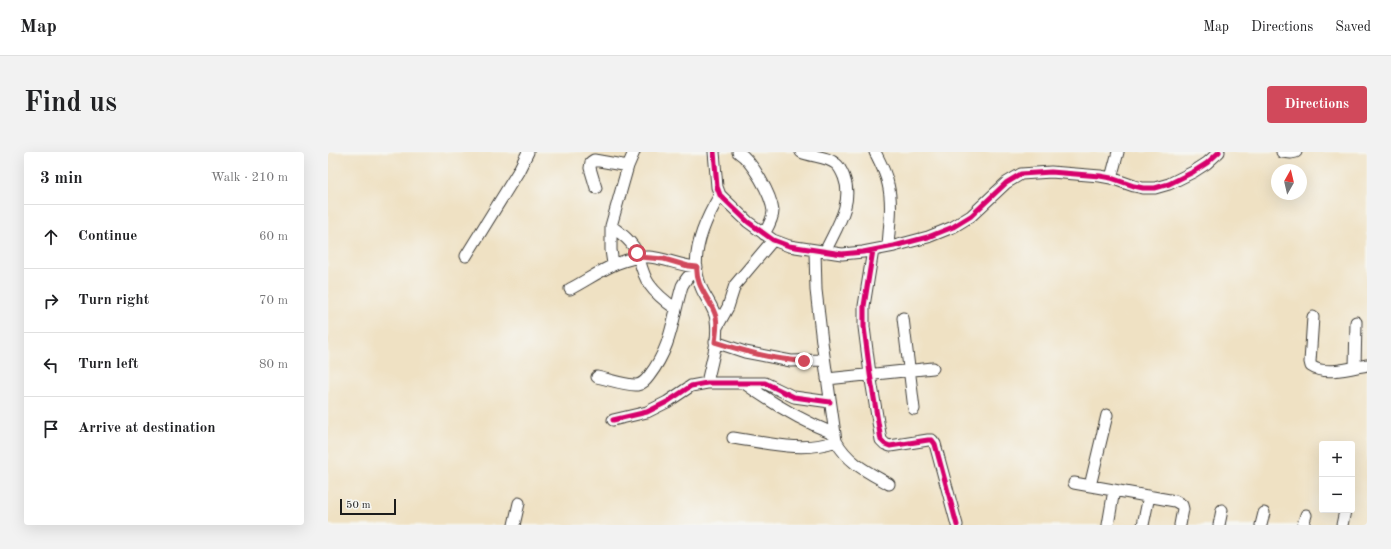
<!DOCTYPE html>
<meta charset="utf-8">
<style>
body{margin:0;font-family:"Old Standard TT",serif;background:#f2f2f2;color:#202124}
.controls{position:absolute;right:12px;bottom:12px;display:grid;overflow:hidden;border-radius:4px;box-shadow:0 4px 16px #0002}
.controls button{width:36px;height:36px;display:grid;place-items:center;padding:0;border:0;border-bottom:1px solid #e0e0e0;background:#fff;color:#202124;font:20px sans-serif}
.compass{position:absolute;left:943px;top:12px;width:36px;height:36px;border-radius:50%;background:#fff;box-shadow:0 4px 16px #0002;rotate:8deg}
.scale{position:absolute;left:12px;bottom:10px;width:56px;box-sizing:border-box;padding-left:4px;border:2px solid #1c1c1c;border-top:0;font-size:11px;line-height:14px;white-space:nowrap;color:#1c1c1c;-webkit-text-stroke:3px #f6f6f2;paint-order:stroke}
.stop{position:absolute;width:12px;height:12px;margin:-9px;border:3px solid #d1495b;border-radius:50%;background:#fff}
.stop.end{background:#d1495b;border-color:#fff;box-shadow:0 1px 4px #0008}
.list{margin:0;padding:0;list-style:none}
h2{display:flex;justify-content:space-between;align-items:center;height:52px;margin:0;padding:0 16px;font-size:17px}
h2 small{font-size:13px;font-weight:400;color:#757577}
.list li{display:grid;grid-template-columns:26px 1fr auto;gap:12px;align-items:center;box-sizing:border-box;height:64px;padding:0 16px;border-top:1px solid #e0e0e0}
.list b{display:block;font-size:15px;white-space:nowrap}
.list em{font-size:13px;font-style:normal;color:#757577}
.icon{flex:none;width:22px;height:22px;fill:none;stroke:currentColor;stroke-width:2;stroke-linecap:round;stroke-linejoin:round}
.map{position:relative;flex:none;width:1039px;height:373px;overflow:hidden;border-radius:4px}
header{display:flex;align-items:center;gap:24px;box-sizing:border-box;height:56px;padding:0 20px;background:#fff;border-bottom:1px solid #e0e0e0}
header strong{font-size:19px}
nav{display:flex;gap:22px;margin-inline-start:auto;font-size:14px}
.intro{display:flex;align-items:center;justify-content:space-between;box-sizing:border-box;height:96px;padding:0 24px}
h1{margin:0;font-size:28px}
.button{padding:10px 18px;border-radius:4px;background:#d1495b;color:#fff;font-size:14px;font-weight:700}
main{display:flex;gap:24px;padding:0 24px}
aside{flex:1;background:#fff;border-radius:4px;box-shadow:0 4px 16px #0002}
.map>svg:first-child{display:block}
</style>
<header>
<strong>Map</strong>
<nav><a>Map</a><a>Directions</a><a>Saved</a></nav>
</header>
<div class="intro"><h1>Find us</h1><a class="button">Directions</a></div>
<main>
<aside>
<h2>3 min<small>Walk · 210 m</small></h2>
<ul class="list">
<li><svg class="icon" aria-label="ahead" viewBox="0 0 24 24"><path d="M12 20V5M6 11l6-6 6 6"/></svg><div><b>Continue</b></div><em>60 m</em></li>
<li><svg class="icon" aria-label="right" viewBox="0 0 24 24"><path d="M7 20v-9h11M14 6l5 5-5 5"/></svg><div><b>Turn right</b></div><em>70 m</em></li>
<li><svg class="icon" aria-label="left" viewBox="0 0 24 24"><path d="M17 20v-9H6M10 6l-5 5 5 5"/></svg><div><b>Turn left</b></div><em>80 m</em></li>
<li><svg class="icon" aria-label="arrive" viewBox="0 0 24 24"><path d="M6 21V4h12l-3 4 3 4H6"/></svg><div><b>Arrive at destination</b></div></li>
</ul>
</aside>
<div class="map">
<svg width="1039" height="373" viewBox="0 0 1039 373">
<rect width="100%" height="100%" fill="#f6f6f2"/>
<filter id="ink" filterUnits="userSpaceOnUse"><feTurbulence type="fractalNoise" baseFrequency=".025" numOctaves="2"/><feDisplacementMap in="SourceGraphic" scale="8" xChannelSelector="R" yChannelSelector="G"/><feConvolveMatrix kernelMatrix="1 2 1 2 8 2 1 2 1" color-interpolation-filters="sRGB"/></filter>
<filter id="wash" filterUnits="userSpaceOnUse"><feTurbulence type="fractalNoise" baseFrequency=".012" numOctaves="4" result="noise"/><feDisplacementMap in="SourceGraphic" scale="16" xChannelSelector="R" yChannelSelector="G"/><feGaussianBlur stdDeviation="0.9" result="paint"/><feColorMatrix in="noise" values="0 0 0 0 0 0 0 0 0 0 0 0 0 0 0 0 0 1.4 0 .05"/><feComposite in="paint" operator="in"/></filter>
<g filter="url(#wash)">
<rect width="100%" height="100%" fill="#efe1c3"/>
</g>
<g filter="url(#ink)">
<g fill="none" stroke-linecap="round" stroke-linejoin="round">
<defs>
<path id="minor" d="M386,0L389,35L392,43L420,70L445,88L461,94L514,102L535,100L566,94L600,85L625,75L643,64L678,31L693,22L723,20L772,24L783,26L806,34L815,36H827L841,32L865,20L879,11L891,0
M410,0C424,9 443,42 445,59C445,67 440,75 436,82
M473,0C484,5 499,4 508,12C512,15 514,20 516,25C526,51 508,76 497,100
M547,0C552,10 558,21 560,32C565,52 561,75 560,95
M954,0L963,1L968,0
M783,26L790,0
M268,36L262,16L263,10L266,8L300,14
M283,74C294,82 305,90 310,103C313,113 315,123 321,132C328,142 338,150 348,157
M545,98L536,154V175L542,222L553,288L557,292L562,294L600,288H604L607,292L629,373
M487,99L488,138L494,190L508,289C520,311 540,320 561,332
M138,104L190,20L200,0
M285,112L283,98V74L300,14L306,0
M242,137C267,124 291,104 321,105C337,106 352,114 369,115
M985,165L982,210L983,214C997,224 1023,216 1039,213
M575,166L586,257
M389,175L400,155L407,133L445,88
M387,190L417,200L463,209L496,208
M1027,215L1028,170
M269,225C279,227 300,234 309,233C315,232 318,228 321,224C344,194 344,168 354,134C358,127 361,122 368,119
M499,227L605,216
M379,231C383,211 391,189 388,168C387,156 377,146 373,135C360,105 377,68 392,43
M416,231C445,252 474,269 507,282
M285,268L319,260L339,250L363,234L379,231H437L466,245L502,250
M405,286C439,291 476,301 508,289
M746,331L847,349L854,353L855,357L852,373
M762,334L779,263
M186,373L191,351
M780,373L786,338
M815,373L821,344
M891,373L894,358
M933,373L936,361
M975,373L978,363
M1014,373L1017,359"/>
</defs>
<!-- minor casing -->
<use href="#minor" stroke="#3c3a35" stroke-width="13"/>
<!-- minor -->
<use href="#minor" stroke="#fff" stroke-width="11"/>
<defs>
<path id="cycleway" d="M386,0L389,35L392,43L420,70L445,88L461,94L514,102L535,100L566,94L600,85L625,75L643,64L678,31L693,22L723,20L772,24L783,26L806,34L815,36H827L841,32L865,20L879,11L891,0
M545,98L536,154V175L542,222L553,288L557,292L562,294L600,288H604L607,292L629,373
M285,268L319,260L339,250L363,234L379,231H437L466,245L502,250"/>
</defs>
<!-- cycleway casing -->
<use href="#cycleway" stroke="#f6f6f2" stroke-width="8"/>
<!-- cycleway -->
<use href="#cycleway" stroke="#d6006c" stroke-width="5"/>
</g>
</g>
<g fill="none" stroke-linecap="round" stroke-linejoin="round" filter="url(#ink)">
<!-- route -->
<path stroke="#d1495b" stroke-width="5" d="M309,101L311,105L336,107L360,114L369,115C367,135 383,147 388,165C390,173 388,182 387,190C416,199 446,208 476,209"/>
</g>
</svg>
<div class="controls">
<button>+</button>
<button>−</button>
</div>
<svg class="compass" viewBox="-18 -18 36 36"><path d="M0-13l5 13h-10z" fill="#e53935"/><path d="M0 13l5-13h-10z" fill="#757577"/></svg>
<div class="scale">50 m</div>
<div class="stop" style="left:309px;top:101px"></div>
<div class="stop end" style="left:476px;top:209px"></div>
</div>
</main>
